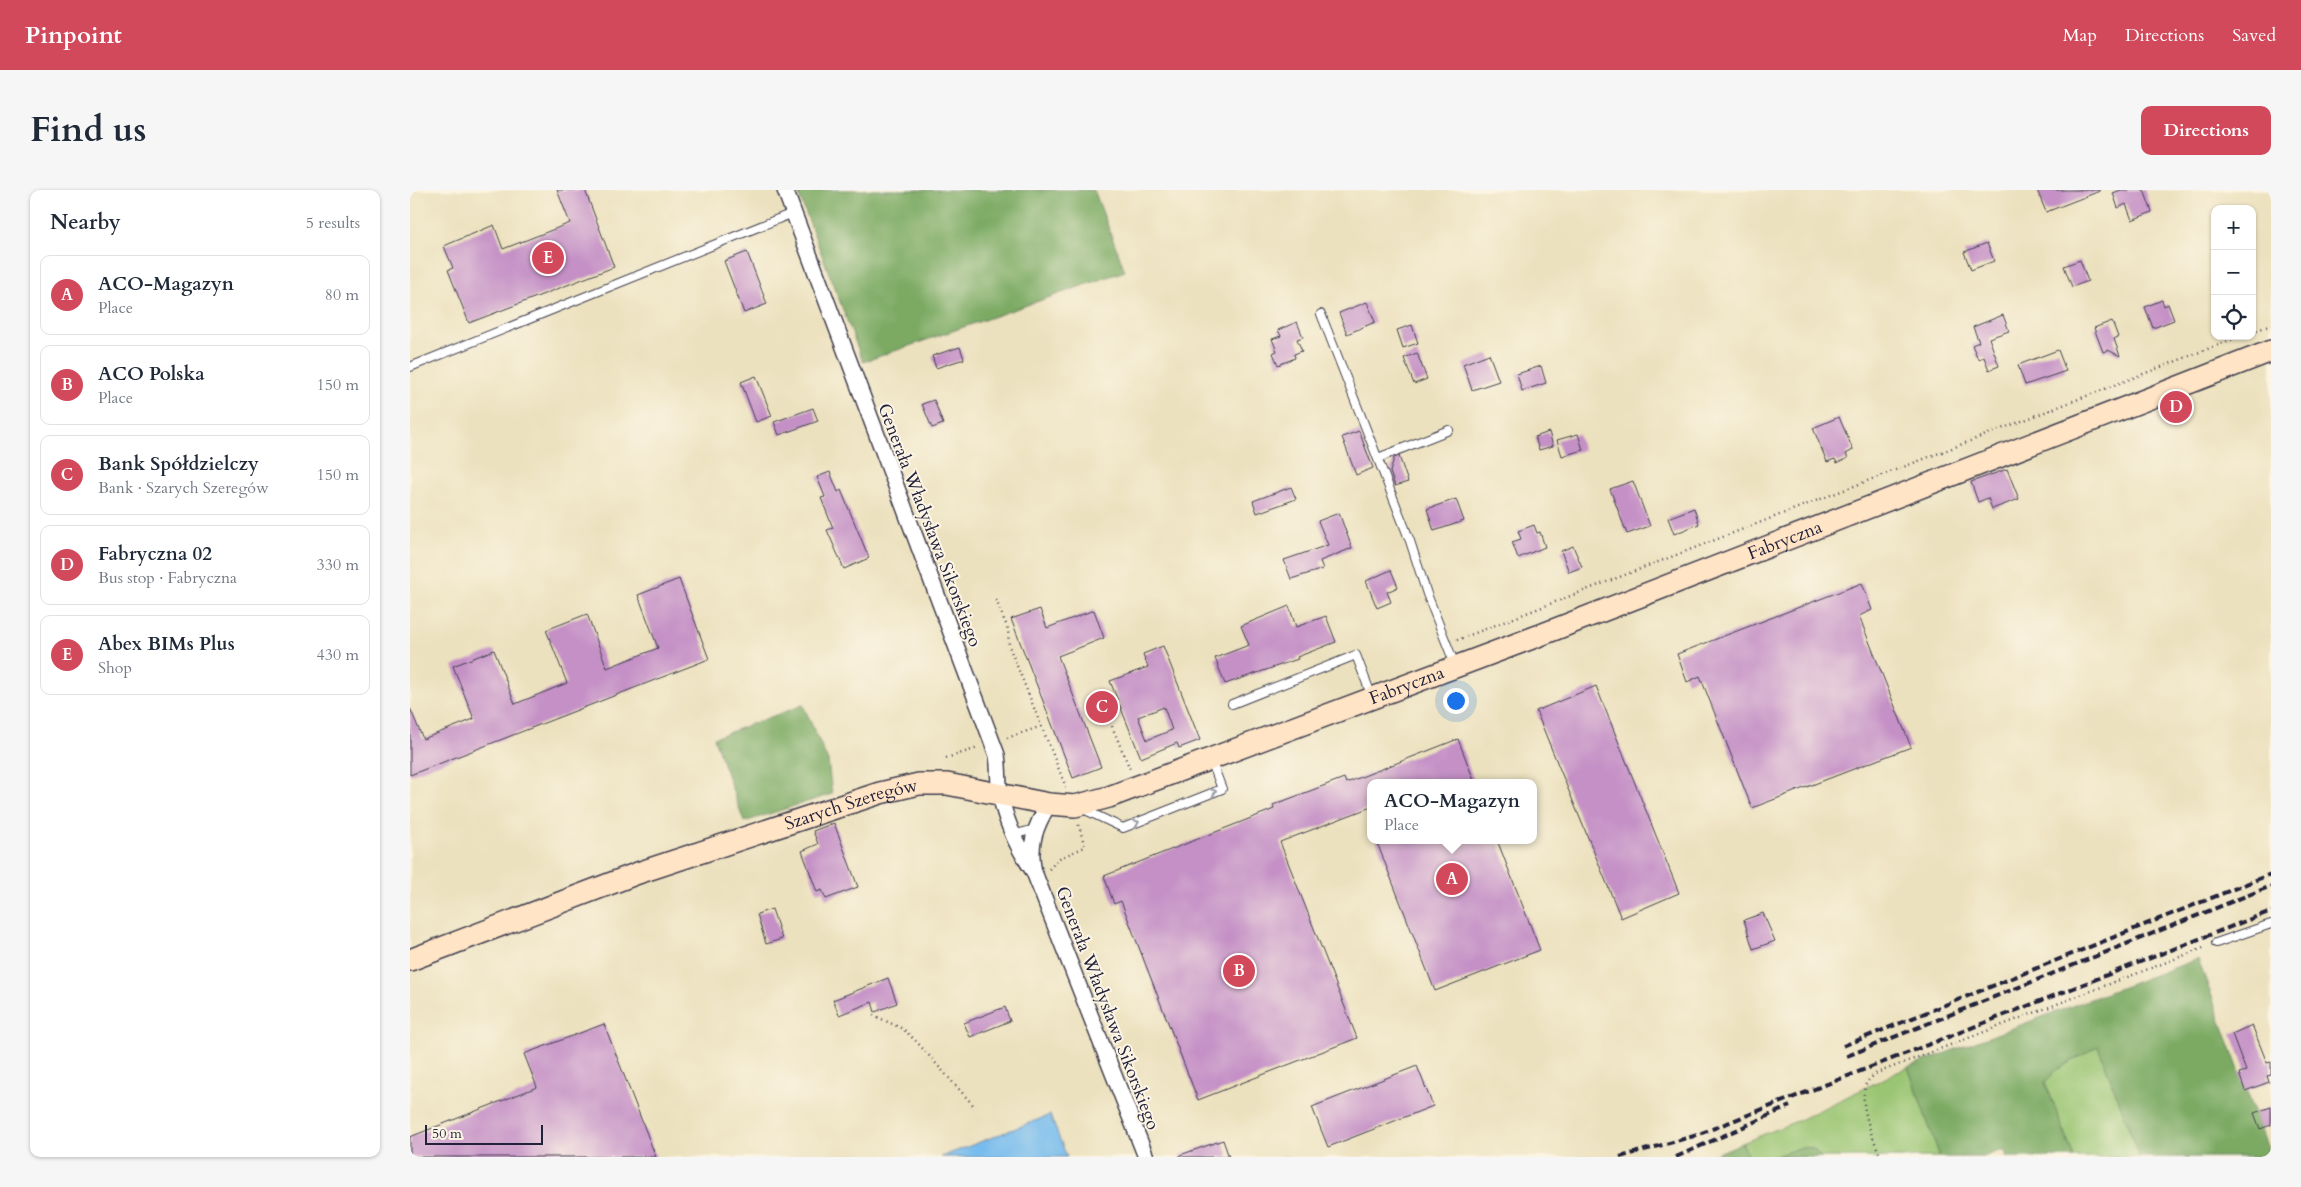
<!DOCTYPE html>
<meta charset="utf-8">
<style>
body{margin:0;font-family:Cardo,serif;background:#f6f6f7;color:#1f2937}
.controls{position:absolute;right:15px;top:15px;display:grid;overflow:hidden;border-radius:10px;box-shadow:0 1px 4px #0004}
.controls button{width:45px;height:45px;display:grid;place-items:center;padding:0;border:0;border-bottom:1px solid #e0e1e3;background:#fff;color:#1f2937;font:25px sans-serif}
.scale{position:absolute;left:15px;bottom:12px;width:118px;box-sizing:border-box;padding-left:5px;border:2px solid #22223b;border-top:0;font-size:14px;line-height:18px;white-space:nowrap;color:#22223b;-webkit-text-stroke:4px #fcf5e5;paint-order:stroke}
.you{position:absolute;left:1045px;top:510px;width:18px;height:18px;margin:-12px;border:4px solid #fff;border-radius:50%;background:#1a73e8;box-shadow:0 0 0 8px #1a73e833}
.badge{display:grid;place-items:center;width:32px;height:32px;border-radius:50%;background:#d1495b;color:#fff;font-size:16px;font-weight:700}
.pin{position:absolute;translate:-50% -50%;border:2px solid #fff;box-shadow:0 1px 5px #0006}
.popup{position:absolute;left:957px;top:589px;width:170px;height:65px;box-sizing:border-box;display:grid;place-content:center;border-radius:10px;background:#fff;filter:drop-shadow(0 1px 4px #0005);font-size:16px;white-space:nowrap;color:#747a83}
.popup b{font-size:19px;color:#1f2937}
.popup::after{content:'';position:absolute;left:50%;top:100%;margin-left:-10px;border:10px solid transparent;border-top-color:#fff}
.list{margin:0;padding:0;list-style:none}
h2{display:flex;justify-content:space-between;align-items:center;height:65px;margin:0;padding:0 20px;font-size:21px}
h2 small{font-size:16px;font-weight:400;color:#747a83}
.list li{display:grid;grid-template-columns:32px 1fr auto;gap:15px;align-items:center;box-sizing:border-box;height:80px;margin:0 10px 10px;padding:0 10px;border:1px solid #e0e1e3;border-radius:10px}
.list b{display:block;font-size:19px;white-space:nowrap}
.list p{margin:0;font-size:16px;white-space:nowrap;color:#747a83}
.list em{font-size:16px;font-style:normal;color:#747a83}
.icon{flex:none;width:28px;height:28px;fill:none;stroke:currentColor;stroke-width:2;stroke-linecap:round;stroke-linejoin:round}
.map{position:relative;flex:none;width:1861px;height:967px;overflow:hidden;border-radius:10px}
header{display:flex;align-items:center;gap:30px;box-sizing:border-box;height:70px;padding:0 25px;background:#d1495b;color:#fff}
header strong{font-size:24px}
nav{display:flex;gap:28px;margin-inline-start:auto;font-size:18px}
.intro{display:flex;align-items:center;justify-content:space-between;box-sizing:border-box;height:120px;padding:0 30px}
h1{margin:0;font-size:35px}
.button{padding:12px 22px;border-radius:10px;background:#d1495b;color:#fff;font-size:18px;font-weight:700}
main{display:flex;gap:30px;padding:0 30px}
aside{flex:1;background:#fff;border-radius:10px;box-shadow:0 1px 4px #0004}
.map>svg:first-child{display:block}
</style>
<header>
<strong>Pinpoint</strong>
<nav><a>Map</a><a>Directions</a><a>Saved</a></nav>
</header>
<div class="intro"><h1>Find us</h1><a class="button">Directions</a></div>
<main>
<aside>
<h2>Nearby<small>5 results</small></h2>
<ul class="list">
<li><span class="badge">A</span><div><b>ACO-Magazyn</b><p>Place</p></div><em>80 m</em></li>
<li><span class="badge">B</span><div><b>ACO Polska</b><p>Place</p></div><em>150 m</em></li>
<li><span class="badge">C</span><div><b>Bank Spółdzielczy</b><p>Bank · Szarych Szeregów</p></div><em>150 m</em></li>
<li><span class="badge">D</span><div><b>Fabryczna 02</b><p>Bus stop · Fabryczna</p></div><em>330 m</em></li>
<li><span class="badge">E</span><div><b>Abex BIMs Plus</b><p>Shop</p></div><em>430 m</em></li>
</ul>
</aside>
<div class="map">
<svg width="1861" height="967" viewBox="0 0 1861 967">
<rect width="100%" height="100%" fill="#fcf5e5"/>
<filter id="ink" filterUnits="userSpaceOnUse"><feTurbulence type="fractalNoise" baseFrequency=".02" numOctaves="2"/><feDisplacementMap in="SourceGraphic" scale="10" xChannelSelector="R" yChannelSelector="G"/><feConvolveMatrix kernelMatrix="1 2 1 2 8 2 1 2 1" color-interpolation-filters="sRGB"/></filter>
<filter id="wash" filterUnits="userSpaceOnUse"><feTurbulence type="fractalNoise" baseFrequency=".0096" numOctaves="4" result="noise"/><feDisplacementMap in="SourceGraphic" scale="20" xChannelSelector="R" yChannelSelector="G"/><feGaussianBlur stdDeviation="1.12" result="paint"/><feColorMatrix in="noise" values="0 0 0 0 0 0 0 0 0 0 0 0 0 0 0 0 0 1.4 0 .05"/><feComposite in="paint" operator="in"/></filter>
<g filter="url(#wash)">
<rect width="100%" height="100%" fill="#ece1be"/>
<!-- green -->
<path fill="#9ac572" stroke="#5e7456" d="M1688,856L1730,967H1664L1635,892L1648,879Z
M1498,877L1530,967H1411L1402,958L1393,957L1363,967H1339L1332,953L1387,931Z"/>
<!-- forest -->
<path fill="#7baa64" stroke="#4e6650" d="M387,0H684L715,81L453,172Z
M393,515L418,571L422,604L334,632L304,548Z
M1788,769L1861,967H1730L1688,856L1648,879L1635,892L1664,967H1597L1594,959L1573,967H1530L1498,877Z
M1332,953L1339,967H1299Z
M1392,957L1402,958L1411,967H1363Z"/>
<!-- water -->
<path fill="#76bbed" stroke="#4c6e94" d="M640,925L657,967H531Z"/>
<g id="blocks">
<!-- building -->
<path fill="#c490c6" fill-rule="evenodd" d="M147,0H175L204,77L59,133L38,80L43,78L34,56L84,35L93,59L160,33Z
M1627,0H1689L1690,1L1636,22Z
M1711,0H1734L1742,22L1722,30L1716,14L1708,18L1703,3Z
M1577,53L1584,71L1561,80L1554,62Z
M337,62L357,114L334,123L314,71Z
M1670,70L1678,91L1662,97L1654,76Z
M1752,110L1754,116L1758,114L1764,130L1743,138L1735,117Z
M957,112L965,132L937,144L929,123Z
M1593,125L1599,141L1579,148L1589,176L1579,180L1574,167L1568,169L1562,155L1569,152L1563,137Z
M1702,131L1708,147L1704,149L1710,166L1698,160L1693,162L1684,138Z
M887,132L893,147L887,149L892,161L884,164L885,168L868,175L863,163L867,161L862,149L871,146L868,140Z
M1002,135L1008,153L993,158L987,140Z
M550,157L554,169L526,178L522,166Z
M1648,160L1656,181L1615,195L1608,175Z
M1007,163L1017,189L1004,194L994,168Z
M1079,164L1089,191L1062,200L1053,174Z
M1131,176L1136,193L1112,201L1107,184Z
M346,186L362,226L346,232L331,192Z
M524,210L533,234L522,238L512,214Z
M403,218L408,231L369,245L364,232Z
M1429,227L1443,260L1436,264L1438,268L1427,273L1425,269L1417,272L1403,238Z
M949,241L963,278L946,285L932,247Z
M1139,242L1143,256L1129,260L1125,247Z
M1168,244L1173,260L1152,266L1147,250Z
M989,266L998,292L985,296L980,282L984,268Z
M1597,279L1609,309L1582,319L1578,308L1568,312L1561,292Z
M420,282L428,302L431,300L459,368L434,379L417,340L423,338L411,308L415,307L407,287Z
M1223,291L1240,336L1217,344L1200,299Z
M881,297L886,309L847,323L843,311Z
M1046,309L1054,331L1024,341L1017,319Z
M1284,318L1289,334L1264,344L1258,328Z
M929,323L942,358L910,371L913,379L881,389L874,370L918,355L908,331Z
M1124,335L1127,343L1130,342L1135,357L1108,368L1102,352L1111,349L1108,341Z
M1163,356L1172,377L1159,382L1151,361Z
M981,380L988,397L977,402L981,412L967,418L956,391Z
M269,389L299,469L0,585V518L13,549L64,529L43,476L84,460L105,514L157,493L136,440L177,424L197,478L248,458L228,405Z
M1452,393L1462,420L1449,426L1501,557L1342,618L1290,486L1277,492L1267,464Z
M879,416L886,437L916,426L926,452L887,467L888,469L815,494L805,468L839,455L831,436Z
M630,419L637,438L684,420L694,448L648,466L691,577L663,588L601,429Z
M753,456L790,550L769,558L767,553L731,568L700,491L738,477L733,464ZM754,517L762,540L737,550L728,527Z
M1186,496L1269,703L1211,728L1126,521Z
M1048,549L1065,593H961V617L870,652L947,848L788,910L711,711L704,714L694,686L864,619L863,615L934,588L936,593Z
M424,633L448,697L416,709L412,700L407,702L392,661L408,654L403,641Z
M966,650H1087L1130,760L1025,801Z
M362,719L372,749L356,754L347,724Z
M1353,723L1365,751L1343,759L1334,730Z
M478,788L487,813L465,822L462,812L429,825L423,810Z
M595,817L600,831L560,847L554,833Z
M194,834L246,967H0V947L127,897L114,864Z
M1842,835L1857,873L1861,872V885L1857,886L1859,892L1835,901L1829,883L1836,881L1822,844Z
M1007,876L1023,916L918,957L902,917Z
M1861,917V935L1850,939L1844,923Z
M813,950L819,967H770V965Z"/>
</g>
</g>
<g filter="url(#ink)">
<use href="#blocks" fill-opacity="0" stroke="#403f4f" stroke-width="1"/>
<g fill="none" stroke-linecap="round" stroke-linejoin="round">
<defs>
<path id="lane" d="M911,124L1000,351L1017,404L1045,475
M0,177L383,23
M968,268L1039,240
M822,514L946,465L962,507
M673,619L713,638L812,599L801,570
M601,642L610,643L625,639
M1806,753L1861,734"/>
<path id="street" d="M375,0L587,565C589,578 588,591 590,604C596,633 608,659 624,682
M639,614C625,636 618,656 624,682L736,967"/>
<g id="secondary">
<path id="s1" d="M0,770L228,683L470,603L509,594H537L639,614L665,616L699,607L1133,444L1861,161"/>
</g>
</defs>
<!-- lane casing -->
<use href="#lane" stroke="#403f4f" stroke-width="10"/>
<!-- street casing -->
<use href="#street" stroke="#403f4f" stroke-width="18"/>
<!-- secondary casing -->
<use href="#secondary" stroke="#403f4f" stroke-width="24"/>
<!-- path -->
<path stroke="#403f4f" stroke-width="2.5" stroke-dasharray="1 4" stroke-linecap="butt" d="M1842,142L1861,135
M586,410L598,439L599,456L656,597
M1047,450L1831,146
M698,527L720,579
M597,548L632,536
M536,568L568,558
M639,679L650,668L675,657L668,633
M463,825L493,839L505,850L564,916
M1471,967C1463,949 1448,914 1456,894C1458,890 1463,886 1467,883L1796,757"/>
<!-- lane -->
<use href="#lane" stroke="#fff" stroke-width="8"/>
<!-- street -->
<use href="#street" stroke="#fff" stroke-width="15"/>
<!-- secondary -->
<use href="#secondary" stroke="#ffe4c6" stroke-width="21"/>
<!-- rail -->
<path stroke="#22223b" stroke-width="4" stroke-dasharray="8 4" stroke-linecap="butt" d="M1433,856L1861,684
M1437,866L1861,696
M1210,967L1284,946L1861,721
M1266,967L1380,916"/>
</g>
<!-- one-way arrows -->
<defs><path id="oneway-chevron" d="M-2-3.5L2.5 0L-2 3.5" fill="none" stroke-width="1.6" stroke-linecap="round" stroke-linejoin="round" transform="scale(1.25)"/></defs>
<g stroke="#9c9ca7">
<use href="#oneway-chevron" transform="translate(803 602) rotate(-21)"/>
<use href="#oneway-chevron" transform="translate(726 633) rotate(-22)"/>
</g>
</g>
<g text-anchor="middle" stroke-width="4" stroke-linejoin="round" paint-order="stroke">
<!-- street labels -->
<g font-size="18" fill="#22223b" stroke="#fcf5e5">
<text transform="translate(520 335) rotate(69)" y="6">Generała Władysława Sikorskiego</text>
<text dy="6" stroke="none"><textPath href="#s1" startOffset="1455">Fabryczna</textPath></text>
<text dy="6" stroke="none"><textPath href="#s1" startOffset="1050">Fabryczna</textPath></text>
<text dy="6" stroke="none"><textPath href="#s1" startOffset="468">Szarych Szeregów</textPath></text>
<text transform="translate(698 818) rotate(69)" y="6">Generała Władysława Sikorskiego</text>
</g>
</g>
</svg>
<div class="controls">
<button>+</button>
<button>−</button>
<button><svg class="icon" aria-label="locate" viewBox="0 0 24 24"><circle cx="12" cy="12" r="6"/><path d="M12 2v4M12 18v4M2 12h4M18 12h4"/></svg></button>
</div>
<div class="scale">50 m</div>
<div class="you"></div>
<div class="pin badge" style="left:1042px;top:689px">A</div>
<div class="popup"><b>ACO-Magazyn</b>Place</div>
<div class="pin badge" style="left:829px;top:781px">B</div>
<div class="pin badge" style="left:692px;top:517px">C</div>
<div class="pin badge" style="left:1766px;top:217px">D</div>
<div class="pin badge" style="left:138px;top:68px">E</div>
</div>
</main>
